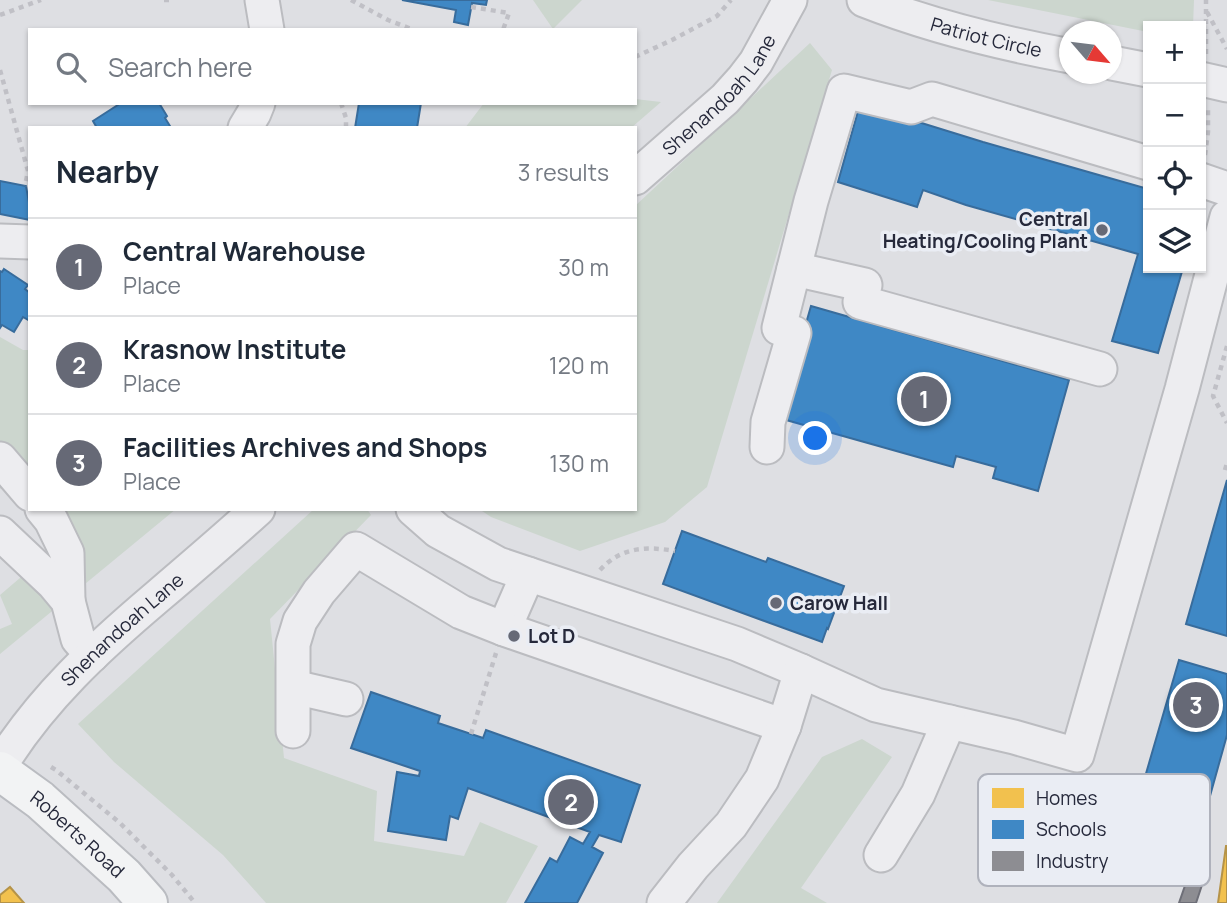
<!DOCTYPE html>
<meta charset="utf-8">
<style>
body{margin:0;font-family:Manrope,sans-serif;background:#f2f2f3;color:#1f2937}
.controls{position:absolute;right:21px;top:21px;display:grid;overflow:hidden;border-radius:0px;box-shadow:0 2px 5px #0004}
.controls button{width:63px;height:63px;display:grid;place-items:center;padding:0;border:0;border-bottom:2px solid #e0e1e3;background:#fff;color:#1f2937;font:35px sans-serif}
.compass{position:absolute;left:1059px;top:21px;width:63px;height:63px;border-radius:50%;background:#fff;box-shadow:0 2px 5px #0004;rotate:118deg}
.you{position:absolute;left:816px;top:439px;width:24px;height:24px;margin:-18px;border:5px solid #fff;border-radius:50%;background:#1a73e8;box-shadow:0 0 0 10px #1a73e833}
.badge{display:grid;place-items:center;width:46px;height:46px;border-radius:50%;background:#666976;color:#fff;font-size:23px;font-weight:700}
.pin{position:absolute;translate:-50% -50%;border:4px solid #fff;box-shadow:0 2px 7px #0006}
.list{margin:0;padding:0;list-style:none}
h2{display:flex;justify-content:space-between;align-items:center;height:91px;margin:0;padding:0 28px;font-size:30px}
h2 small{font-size:23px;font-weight:400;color:#747a83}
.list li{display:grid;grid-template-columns:46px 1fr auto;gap:21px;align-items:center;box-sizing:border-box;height:98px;padding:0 28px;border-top:2px solid #e0e1e3}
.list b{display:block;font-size:26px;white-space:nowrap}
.list p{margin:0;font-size:23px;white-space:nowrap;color:#747a83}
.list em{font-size:23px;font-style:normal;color:#747a83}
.icon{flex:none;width:38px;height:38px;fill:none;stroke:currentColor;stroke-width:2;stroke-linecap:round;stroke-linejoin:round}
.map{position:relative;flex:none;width:1227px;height:903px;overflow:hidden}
.search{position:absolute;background:#fff;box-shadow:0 2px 5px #0004;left:28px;top:28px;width:609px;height:77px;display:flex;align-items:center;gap:18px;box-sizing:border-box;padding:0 24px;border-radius:0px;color:#747a83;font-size:26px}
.panel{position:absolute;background:#fff;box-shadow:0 2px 5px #0004;left:28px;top:126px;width:609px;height:385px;border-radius:0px}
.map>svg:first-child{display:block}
</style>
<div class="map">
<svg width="1227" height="903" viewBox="0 0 1227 903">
<rect width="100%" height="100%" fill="#dedfe3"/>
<!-- green -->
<path fill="#ccd6ce" d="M533,0H582L553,29Z
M988,0H1194L1193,26H1148V32Z
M810,43L832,70L707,487L665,522L580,551L491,517L479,509H635V206Z
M635,99L661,102L631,128H465L484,103H635Z
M0,337L23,350H30V507L7,482L0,489Z
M32,509H176L0,654V629L12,624L0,595L61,543Z
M314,509H367L371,515L270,619L284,758L377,791L374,841L464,856L480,822L538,846L506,903H266L223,855L114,762L78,724Z
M862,739L892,757L801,888L827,903H717L822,757Z"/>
<!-- homes -->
<path fill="#f2c14e" stroke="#b59348" stroke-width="2" d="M1226,846H1227V903H1218Z
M10,887L24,903H0V895Z"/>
<!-- schools -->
<path fill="#3f88c5" stroke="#386c9c" stroke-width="2" d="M402,0H487L486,5L472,3L468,25L454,22L456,10Z
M121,103H159L167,116L165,118L170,126L168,128H97L93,121Z
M359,103H421L417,128H355Z
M860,104L983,142L1148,189V268H1183L1158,353L1112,341L1138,254L966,205L923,190L917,207L838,182Z
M0,181L26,186L30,208V220L0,214Z
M4,269L28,285L25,289L30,293V321L23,317L14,332L2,325L0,328V271L2,272Z
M811,306L1069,380L1038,491L993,478L996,467L956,456L953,467L779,418Z
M1227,480V636L1186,624Z
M682,531L766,562L768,558L844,586L828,629L827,628L822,642L663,584Z
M1179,660L1227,674V735L1210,796L1145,777Z
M371,692L440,716L438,723L483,738L486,730L640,785L621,842L599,835L592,847L603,853L577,903H525L550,858L557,862L570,837L583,844L590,832L468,788L458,819L450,816L446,840L388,831L397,772L419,776L420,771L351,748Z"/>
<!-- industry -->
<path fill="#8d8d92" stroke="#6e6f78" stroke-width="2" d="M1188,877L1203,882L1196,903H1179Z"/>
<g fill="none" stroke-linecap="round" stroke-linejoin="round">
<defs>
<g id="minor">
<path d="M262,0L267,30"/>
<path id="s1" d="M864,0C930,26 1000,43 1070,56"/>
<path d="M1112,63L1148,70"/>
<path d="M1201,79L1227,85"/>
<path d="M245,128L254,113L258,103"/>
<path id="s2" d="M635,178L725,99L743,79L756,62L790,0"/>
<path d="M1201,180L1227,189"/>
<path d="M0,241L30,242"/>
<path d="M794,269L865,285L860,302L1100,369"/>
<path d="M767,447L768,422L794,333L779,328L811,201L844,91L911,107L932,99L1148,163"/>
<path d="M0,459L30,494"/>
<path d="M42,509L51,520L67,553L68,601"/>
<path d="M413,509L438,531L498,564L737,644L801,671L876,705L1014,737L1077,755L1182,389L1227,217"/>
<path d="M0,533L53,583L68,601L78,639L92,655"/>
<path d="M504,629L528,574"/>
<path d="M294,687L346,699"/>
<path d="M293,731V644L300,621L319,592L356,549L461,612L504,629L784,726"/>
<path id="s3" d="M0,766C41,699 98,647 157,597C191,568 225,539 258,509"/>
<path d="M881,855L918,794L949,722"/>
<path d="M664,903L693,866L731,825L762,779L784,726L801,671"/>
</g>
<g id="major">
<path id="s4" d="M0,771L40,800L124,876L148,903"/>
</g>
</defs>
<!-- minor casing -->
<use href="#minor" stroke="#bbbcc0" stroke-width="37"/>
<!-- major casing -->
<use href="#major" stroke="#babcc1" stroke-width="42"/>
<!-- path -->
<path stroke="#c0c0c6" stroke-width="4.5" stroke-dasharray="5 5" stroke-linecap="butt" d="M164,0H170
M351,0L388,20L414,30
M471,7L509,13L503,30
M1207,12L1227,49
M0,15L41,0
M1206,54V0
M635,57L672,40L717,16L731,0
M0,70L28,171L25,186
M341,103L346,118V128
M1205,155L1208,132V108
M1227,346L1213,396L1227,423
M1225,470L1227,463
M600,570C621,547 646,546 675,551
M471,734L496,653
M51,767L56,770L120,823L172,875L195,903"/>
<!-- minor -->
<use href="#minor" stroke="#ededf0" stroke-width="33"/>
<!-- major -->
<use href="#major" stroke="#f2f3f4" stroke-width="38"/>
</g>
<!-- markers -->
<g fill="#666976" stroke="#eaedf4" stroke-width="2.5">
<circle cx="1102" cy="230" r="7"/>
<circle cx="776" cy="603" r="7"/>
<circle cx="514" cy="636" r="7"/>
</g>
<g text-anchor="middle" stroke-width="7" stroke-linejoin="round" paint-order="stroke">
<!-- street labels -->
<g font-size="19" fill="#26293b" stroke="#eaedf4">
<text dy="7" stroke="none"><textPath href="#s1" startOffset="128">Patriot Circle</textPath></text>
<text dy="7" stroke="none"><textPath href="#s2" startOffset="119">Shenandoah Lane</textPath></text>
<text dy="7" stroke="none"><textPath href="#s3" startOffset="184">Shenandoah Lane</textPath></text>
<text dy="7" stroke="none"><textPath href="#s4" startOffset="100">Roberts Road</textPath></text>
</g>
<!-- poi labels -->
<g font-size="19" font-weight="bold" fill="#26293b" stroke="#eaedf4" text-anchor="start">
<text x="1088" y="226" text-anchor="end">Central<tspan x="1088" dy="22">Heating/Cooling Plant</tspan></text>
<text x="790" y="610">Carow Hall</text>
<text x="528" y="643">Lot D</text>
</g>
</g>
<!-- legend -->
<rect x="978" y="774" width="232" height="112" rx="10" fill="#eaedf4" stroke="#afb2bc" stroke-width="2"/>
<rect x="992" y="788" width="32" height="20" fill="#f2c14e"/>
<rect x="992" y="820" width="32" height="19" fill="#3f88c5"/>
<rect x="992" y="851" width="32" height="20" fill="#8d8d92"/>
<g font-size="19" fill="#26293b">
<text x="1036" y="805">Homes</text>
<text x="1036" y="836">Schools</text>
<text x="1036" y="868">Industry</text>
</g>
</svg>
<div class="controls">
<button>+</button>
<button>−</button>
<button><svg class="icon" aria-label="locate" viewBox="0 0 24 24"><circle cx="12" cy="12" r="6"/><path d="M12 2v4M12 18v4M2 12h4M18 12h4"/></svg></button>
<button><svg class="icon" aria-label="layers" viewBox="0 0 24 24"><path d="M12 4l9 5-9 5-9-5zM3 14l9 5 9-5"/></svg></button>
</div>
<svg class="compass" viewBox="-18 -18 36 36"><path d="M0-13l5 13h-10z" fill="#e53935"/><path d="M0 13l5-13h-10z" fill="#747a83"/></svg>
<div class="you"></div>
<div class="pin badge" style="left:924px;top:399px">1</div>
<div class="pin badge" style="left:571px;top:802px">2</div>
<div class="pin badge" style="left:1196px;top:705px">3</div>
<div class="search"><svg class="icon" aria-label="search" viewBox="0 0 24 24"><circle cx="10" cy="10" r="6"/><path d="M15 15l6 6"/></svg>Search here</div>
<section class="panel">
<h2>Nearby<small>3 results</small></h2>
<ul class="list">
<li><span class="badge">1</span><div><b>Central Warehouse</b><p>Place</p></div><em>30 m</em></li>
<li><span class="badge">2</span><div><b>Krasnow Institute</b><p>Place</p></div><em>120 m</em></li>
<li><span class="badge">3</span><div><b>Facilities Archives and Shops</b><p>Place</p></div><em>130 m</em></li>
</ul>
</section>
</div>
